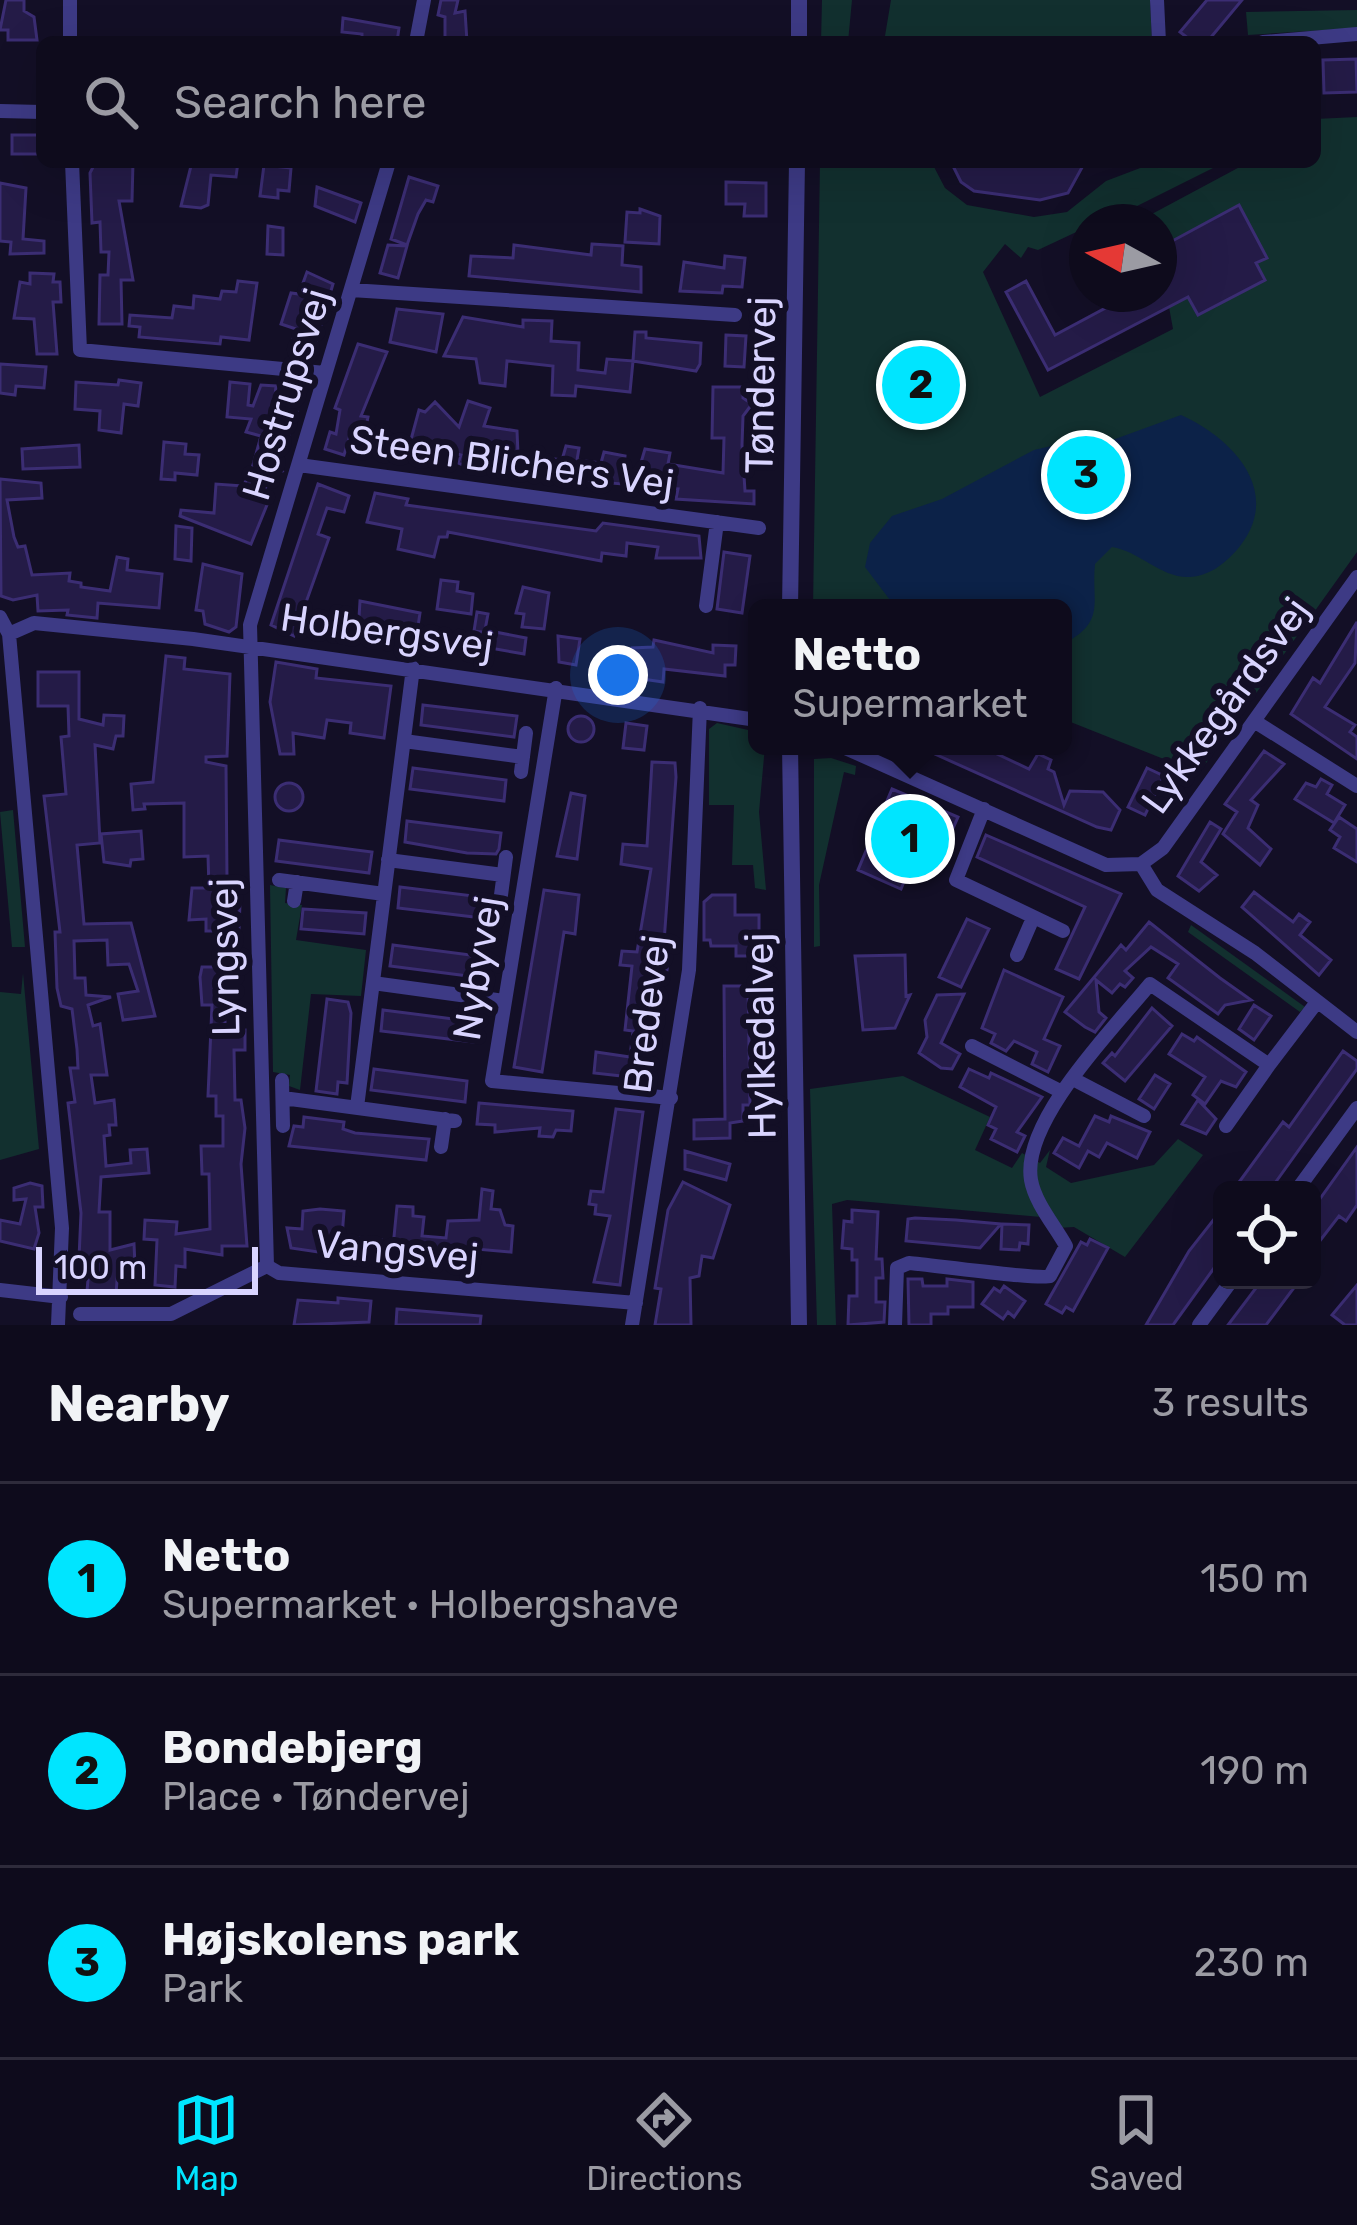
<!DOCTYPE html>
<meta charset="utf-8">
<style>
body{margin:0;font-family:Rubik,sans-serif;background:#171425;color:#f1f3f6}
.controls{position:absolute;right:36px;bottom:36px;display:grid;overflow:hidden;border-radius:18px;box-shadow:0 12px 48px #0002}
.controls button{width:108px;height:108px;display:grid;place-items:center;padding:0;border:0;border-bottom:3px solid #2e2b3b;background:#0e0b1c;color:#f1f3f6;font:60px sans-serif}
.compass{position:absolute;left:1069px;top:204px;width:108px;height:108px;border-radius:50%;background:#0e0b1c;box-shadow:0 12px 48px #0002;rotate:278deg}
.scale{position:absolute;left:36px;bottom:30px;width:222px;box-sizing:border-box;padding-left:12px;border:6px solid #d9d4ff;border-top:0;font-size:33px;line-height:42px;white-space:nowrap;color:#d9d4ff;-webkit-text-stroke:9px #130f26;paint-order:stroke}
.you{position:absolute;left:618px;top:675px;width:42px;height:42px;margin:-30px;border:9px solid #fff;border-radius:50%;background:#1a73e8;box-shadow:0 0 0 18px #1a73e833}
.badge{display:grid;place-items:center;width:78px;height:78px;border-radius:50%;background:#00e5ff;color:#111;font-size:39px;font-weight:700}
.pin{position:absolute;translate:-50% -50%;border:6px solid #fff;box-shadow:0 3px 12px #0006}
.popup{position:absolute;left:748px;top:599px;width:324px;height:156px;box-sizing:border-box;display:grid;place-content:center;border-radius:18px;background:#0e0b1c;filter:drop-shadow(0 3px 9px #0005);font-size:39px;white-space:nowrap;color:#9b9ba3}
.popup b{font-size:45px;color:#f1f3f6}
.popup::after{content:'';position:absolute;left:50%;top:100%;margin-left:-24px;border:24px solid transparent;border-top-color:#0e0b1c}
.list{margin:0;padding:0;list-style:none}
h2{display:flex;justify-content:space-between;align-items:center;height:156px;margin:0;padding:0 48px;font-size:51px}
h2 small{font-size:39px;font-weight:400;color:#9b9ba3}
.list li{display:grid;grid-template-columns:78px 1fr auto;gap:36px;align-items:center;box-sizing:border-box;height:192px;padding:0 48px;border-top:3px solid #2e2b3b}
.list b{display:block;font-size:45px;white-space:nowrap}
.list p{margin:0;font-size:39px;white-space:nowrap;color:#9b9ba3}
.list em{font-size:39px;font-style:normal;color:#9b9ba3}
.icon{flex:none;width:66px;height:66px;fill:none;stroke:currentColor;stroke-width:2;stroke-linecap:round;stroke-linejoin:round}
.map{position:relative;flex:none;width:1357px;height:1325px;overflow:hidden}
.search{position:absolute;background:#0e0b1c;box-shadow:0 12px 48px #0002;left:36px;right:36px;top:36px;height:132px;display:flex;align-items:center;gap:30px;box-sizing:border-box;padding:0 42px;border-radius:18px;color:#9b9ba3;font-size:45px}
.sheet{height:732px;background:#0e0b1c}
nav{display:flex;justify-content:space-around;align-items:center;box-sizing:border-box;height:168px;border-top:3px solid #2e2b3b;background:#0e0b1c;font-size:33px;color:#9b9ba3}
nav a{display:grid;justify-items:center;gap:6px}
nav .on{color:#00e5ff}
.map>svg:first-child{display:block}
</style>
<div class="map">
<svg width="1357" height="1325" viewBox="0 0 1357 1325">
<rect width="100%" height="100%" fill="#130f26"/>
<!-- green -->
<path fill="#12302f" d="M822,0H852L848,42H821Z
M891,0H1150L1152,42H884Z
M1357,10V28L1248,35L1246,12Z
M1357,117V552L1199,773L1063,719V608H813L820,162L933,165L945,188L967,205L1034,217L1067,212L1106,181L1156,162H1225L1105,222H1087V227L1038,250L1028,247L1021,258L1005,244L983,272L1040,397L1173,329L1169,307L1188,297L1199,315L1264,280L1256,263L1267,257L1239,206L1164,245L1171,261L1159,267V222H1137L1249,162H1315V119Z
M717,723L757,732V746H765L759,812L766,890L755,888L753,865H732L734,805H709V729Z
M831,758L856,766L855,775L844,772L819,885L820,946L814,947V759Z
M13,810L25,947H12L0,812Z
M270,885L286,888L285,903L302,905L296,940L366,950L361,996L311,994L300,1090L289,1086L290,1075L273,1072Z
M1191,925L1305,1007L1300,1012L1188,932Z
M23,973L39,1149L0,1160V992L21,994Z
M903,1076L990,1117L975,1150L1012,1168L1022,1153L1040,1163L1050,1150L1046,1167L1071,1183L1154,1165L1178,1139L1203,1155L1125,1257L1074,1227L1057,1228L1041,1217L847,1200L832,1204L836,1325H817L810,1089Z"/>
<!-- water -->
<path fill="#0c2248" d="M1181,415C1236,440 1285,495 1236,551C1223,565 1209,576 1189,577C1161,578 1139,551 1112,547L1095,564C1091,602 1107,622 1063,644V608H896L865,567L870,543L892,516L942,499L1034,450L1060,444L1096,446Z"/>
<!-- building -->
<path fill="#241b47" stroke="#3b2d73" stroke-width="3" d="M6,0H24V11L34,17L37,40H8V30H0Z
M441,0H458L455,13L465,11L467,42H445V17L438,15Z
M1207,0H1242L1207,42H1193L1180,32Z
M343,18L399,28L397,42L362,41V34L342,32Z
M1356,59L1357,92L1324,93L1323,60Z
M12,135H42V154H12Z
M133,162L132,201H119L133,280H121L122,324H99L100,275H108L109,252H101L100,222L92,223L90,173L94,165Z
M192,162H238L236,177L211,175L208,205L201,208L181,206Z
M951,162H1085L1068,193L1040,200L974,191L961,182Z
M264,165L291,168L289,191L278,190V198L260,196Z
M409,177L438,186L433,202L426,200L418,214L407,245L391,239Z
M726,182L766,183V216H744L745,204H726Z
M0,183L26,188L23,239L44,241V253L10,254L11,242L0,241Z
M317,187L361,203L355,222L315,206Z
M1239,205L1267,258L1256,263L1265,280L1198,315L1188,297L1048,370L1006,292L1026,281L1055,335L1111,305L1106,294H1159V267L1171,261L1163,246Z
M640,209L660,216L659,244L625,242L627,212L640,213Z
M268,226L283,228V255L267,254Z
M592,244L623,246L622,265L641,267V292L469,276L471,256L513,258L514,245L591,255Z
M388,245L407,246L398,278L380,273Z
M725,256L745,258L742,287L723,286L722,293L680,291L684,262L724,268Z
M307,272L333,284L313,352L291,345L296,329L281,324L291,293L299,294Z
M30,273L54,274L53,282H60L61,302H53L57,354H37L34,319L14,318L20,282L30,284Z
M238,281L257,283L249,340L221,337L220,344L139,337L140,327L129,326L130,315L172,318L174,306L193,308L194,296L220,299L222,291L236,292Z
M397,309L443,314L436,352L390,342Z
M463,317L523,327V320L552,321L551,341L579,343L578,370L605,373L607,359L633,361L635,332H646V338L701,343L700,364L696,371L633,361L630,392L576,386L575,396L552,395L553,366L507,361L505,386L480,383L476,359L444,356Z
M726,335L746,336L744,367L725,366Z
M358,344L387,352L361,416L368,417L365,431L352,429L344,455L325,449L330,432L336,434L340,410L335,408Z
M0,364L46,367L44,388L16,386L15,395L0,393Z
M119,380L141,383L138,406L124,404L121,433L99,430L100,411L75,409L76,382L118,385Z
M230,382L250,384L248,405L253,406L261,385L276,386L274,405L297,412L278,465L282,471L269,474L263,499L269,500L251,544L180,516L181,510L214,513L216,484L243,486L251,472L261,436L246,432L251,419L227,417Z
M713,387H743V398L752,404L743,416L742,445L745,491H754V504L676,499L678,489L634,486L645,449L670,453L668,464L723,473L724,438H712Z
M468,401L490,408L484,426L517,431L518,454L562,460L566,446L579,448L577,460L601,463L604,452L625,456L622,484L525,476L526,470L476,461L473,469L458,463L461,455L430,446L426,463L406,458L419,410L425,412L435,402L459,427Z
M164,442L186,444L185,454L199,455L197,475L175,473V480L161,479Z
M79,445L80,467L23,469L22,449Z
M0,479L41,483L42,498L7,500L14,537L18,547L25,546L32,575L70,573L69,581L81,583V587L110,591L117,557L128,559L127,570L162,574L159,608L98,603L97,618L67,615L68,610L38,611L37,595L13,600L1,596Z
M318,484L349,496L344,512L327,508L318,534L329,538L294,636L271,625Z
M375,493L408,499L406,505L596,531L603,523L699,536L701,558H656L658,547L627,543L626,556L602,553L601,561L448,532L447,537H439L434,557L398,549L402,529L367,522Z
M176,526L192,528L191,561L175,559Z
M724,552L750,556L742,613L717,609Z
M203,564L242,574L236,627L229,632L205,624L203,611L196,610Z
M441,580L458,582L457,591L473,594L471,614L437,609Z
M523,587L549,593L544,629L522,627L524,614L516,613Z
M360,601L420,613L415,646L358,634Z
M477,612L488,614L485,630L526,638L524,654L479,646L482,632L474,631Z
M1357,622L1355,663L1325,707L1355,725L1350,732L1357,737V759L1291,714L1313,678L1320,683Z
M558,636L580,639L576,665L559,662Z
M654,640L713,653V645L736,646L735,665H725V676L664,669L663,682L601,673L604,656L630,660L632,648L653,647Z
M166,656L185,658L184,669L230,674L227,756L206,757V762L226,766L227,878H241L236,1004H225V1030H245V1050H234L235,1100H241L245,1128L241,1164L247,1246H222V1255L185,1249V1267L176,1266L175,1287L155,1285L157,1240L144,1239L145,1220L177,1222L176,1234L210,1229L209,1174H202L201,1146H223V1116H216V1096H208L212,1005H202L200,977L202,967H216L215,931H206V919L189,920L192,888H209L208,856L184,857V803L144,804L145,809L133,810L131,784L153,782Z
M276,662L317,669L316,678L391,686L384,738L350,733L351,723L327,720L324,738L293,733L294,754H280L270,702Z
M38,672H79V719L103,725L104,715L124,716L123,736H116L113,749L95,745L100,843L77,845L84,924L131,923L155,1016L123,1020L118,994L138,991L129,964L108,965L107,940L74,941L75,978H85L86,995L111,997L88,1005L93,1026L100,1024L107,1075H91L95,1103L114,1100L115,1111L116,1125H109L110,1135L104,1136L106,1166L131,1163L130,1150L147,1149L149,1173L101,1177L99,1212H110V1250L134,1244L135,1265L118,1269L116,1293L87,1291L90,1257L79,1258L81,1213L68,1103L75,1102L70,1068H78L77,1049L72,1009L61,1006L57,988L55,932H60L44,796L66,794L61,737L69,736L68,706H38Z
M423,705L517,716L514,737L421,725Z
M568 729a13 13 0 1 1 26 0a13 13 0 1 1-26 0Z
M626,723L647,726L644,750L623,748Z
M917,746H980L1029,769L1038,754L1051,760L1048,769L1054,772L1064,805L1070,791L1103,792L1120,810L1111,830L1097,827Z
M1264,751L1284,764L1251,800L1258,805L1248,828L1271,849L1260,865L1223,834L1237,812L1225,804Z
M652,762L675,763L676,777L663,956L669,957L667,970L659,969L647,1072L641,1071L640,1078L594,1073L596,1052L630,1057L633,1031L625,1030L632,966L620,965L622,951L637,952L651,869L621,864L623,844L647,846Z
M413,768L506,780L504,801L410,789Z
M1147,768L1164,776L1145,815L1128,807Z
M1321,779L1332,785L1327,794L1345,805L1334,823L1295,799L1306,783L1316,787Z
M275 797a14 14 0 1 1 28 0a14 14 0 1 1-28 0Z
M892,789L958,817L935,869L913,860L901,889L858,870Z
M571,793L585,796L577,859L557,856Z
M1339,817L1357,829V862L1334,848L1340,837L1330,830Z
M407,821L501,833L499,849L496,854L467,853L405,842Z
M1210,822L1221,829L1201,862L1217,875L1199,891L1178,876Z
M141,831L143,859L131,860L130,866L104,862L101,834Z
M986,835L1121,894L1079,979L1056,969L1085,907L977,857Z
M279,840L372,852L369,873L276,861Z
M400,887L490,898L491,919L398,908Z
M544,890L579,895L575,934L564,932L542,1072L514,1067Z
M1254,892L1293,922L1299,914L1310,922L1300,935L1331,960L1319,975L1242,907Z
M712,895H735V915H759V956H736V946H711L710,940H704V902Z
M303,909L366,913L364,934L301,929Z
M967,919L989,929L961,987L939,977Z
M1149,922L1220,978L1251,1000L1225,1005L1218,1014L1168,978L1178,964L1151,947L1125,971L1133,978L1125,987L1120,984L1112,993L1096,980L1099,1012L1106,1018L1095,1032L1085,1027L1065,1012L1121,945L1126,950Z
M393,945L486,957L484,978L390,966Z
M905,955L906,996L910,995L895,1028L863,1030L855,956Z
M1004,970L1063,997L1044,1039L1060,1046L1048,1072L1032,1064L1037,1052L1014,1041L1006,1051L991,1043L995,1034L982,1028Z
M724,986H748L750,1105H743V1121L730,1123V1138L694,1139V1120L725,1119Z
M964,994L941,1043L960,1054L952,1069L941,1068L919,1053L927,1037L925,1020L937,995Z
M327,999L348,1002L351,1013L347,1083L338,1082L337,1094L316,1091Z
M1254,1005L1271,1016L1254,1040L1239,1029Z
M1152,1008L1172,1026L1125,1081L1103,1063L1112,1053L1115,1056Z
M383,1010L477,1022L474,1042L381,1031Z
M1182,1034L1194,1041L1197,1037L1246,1072L1236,1087L1221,1081L1205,1104L1193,1095L1205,1077L1169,1054Z
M1343,1051L1357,1061V1069L1270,1190L1237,1185L1283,1122L1289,1127Z
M374,1069L467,1081L465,1102L371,1090Z
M969,1069L989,1078L991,1073L1042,1097L1017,1132L1025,1136L1017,1152L991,1139L996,1129L988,1125L996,1107L960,1087Z
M1155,1075L1170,1084L1154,1109L1139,1099Z
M1198,1100L1216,1119L1206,1134L1182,1124Z
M479,1103L573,1111L571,1131L556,1130L553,1137L539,1136L540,1128L495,1132V1125L477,1124Z
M616,1109L643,1112L620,1285L594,1282L610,1216L595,1214L596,1205L589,1204L591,1191L603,1192Z
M1095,1116L1109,1122L1111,1116L1150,1132L1137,1158L1107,1143L1099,1157L1088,1151L1079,1168L1054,1153L1063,1138L1079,1146Z
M304,1117L344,1122L343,1129L355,1133L429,1139L426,1160L289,1146L294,1126L303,1127Z
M1357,1147V1205L1346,1221L1339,1216L1312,1251V1210Z
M685,1151L730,1164L726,1180L685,1169Z
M683,1182L730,1205L713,1258L702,1256L699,1276L690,1278L691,1325H655L661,1289L655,1288L668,1210Z
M30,1183L42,1186L43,1207H35L39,1233L34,1249L0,1241V1220L20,1224L26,1199L14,1200V1188Z
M482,1189L493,1191L491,1209L500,1210L505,1225L513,1226L511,1252L465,1248L463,1267L407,1258L408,1248L393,1247L397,1206L413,1207V1216L424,1217L422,1236L446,1238L448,1221L479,1220Z
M320,1209L344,1211L342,1237L381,1240L379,1261L291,1248L287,1228L302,1229L303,1211Z
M1222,1209V1257L1173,1325H1146L1189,1251Z
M852,1210L878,1212L876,1259H882L883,1278H876V1302H885L884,1322L848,1325L849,1296H857V1260H852V1249L842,1248L844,1221L852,1222Z
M915,1218L956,1220L1001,1224L980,1248L906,1241L908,1219Z
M1002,1224L1029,1225L1028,1244L1020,1243L1019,1250L1001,1249Z
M1090,1239L1108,1248L1073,1311L1066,1307L1062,1313L1046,1304L1081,1242L1087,1245Z
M908,1279H922L923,1286H947V1279L973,1282V1307H948V1314H931V1325H909Z
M1262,1280H1281L1293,1289L1266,1325H1228Z
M1357,1285V1325H1345L1332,1315Z
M1004,1286L1025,1301L1014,1317L1008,1312L1003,1319L982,1304L994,1288L1000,1292Z
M338,1298L371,1301L369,1322L294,1325L298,1300L338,1303Z
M397,1309L481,1316L480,1325H396Z"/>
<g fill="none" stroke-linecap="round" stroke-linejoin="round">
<!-- minor -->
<path stroke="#3d3a85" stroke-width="14" d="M70,0V42
M1157,0L1159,42
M416,42L424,0
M1263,42L1357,34
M0,111L42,112
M72,162L80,350L325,373
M351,290L735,315
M299,465L759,528
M706,606L717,522
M0,617L9,634
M9,634L34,623L193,639L757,720
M9,634L62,1228L58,1325
M556,688L492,1081L671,1098
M1254,721L1357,786
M404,741L523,757
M841,746L1106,865L1141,864L1163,848L1357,577
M521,772L526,733
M984,809L956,880L1063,931
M388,860L503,875
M1141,864L1157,890L1255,953L1357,1032
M279,880L384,894
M501,895L506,857
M294,901L297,882
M1017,955L1033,918
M373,983L504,1001
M972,1046L1062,1092
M1073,1079L1144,1116
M282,1080L283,1126
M283,1098L455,1121
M357,1107L413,668
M1226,1126L1269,1065
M441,1147L445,1119
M1297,1190L1357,1108
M267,1266L250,625L389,162
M0,1290L61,1297
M80,1314H171L267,1266L279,1273L636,1303
M632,1325L689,970L700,708
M895,1325L897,1268L909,1263C932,1265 1041,1280 1050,1276L1066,1246C1055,1226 1035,1203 1031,1180C1021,1121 1115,1027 1150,984L1269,1065L1317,1002
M1199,1325L1232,1280"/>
<!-- tertiary -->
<path stroke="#3d3a85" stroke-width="16" d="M799,42V0
M790,608L797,162
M790,746L799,1325"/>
</g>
<g text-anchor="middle" stroke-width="12" stroke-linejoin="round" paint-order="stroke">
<!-- street labels -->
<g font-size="39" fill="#d9d4ff" stroke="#130f26">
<text transform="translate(760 385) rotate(-89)" y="14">Tøndervej</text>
<text transform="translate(286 394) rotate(-73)" y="14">Hostrupsvej</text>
<text transform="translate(512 461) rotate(8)" y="14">Steen Blichers Vej</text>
<text transform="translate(387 631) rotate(8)" y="14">Holbergsvej</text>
<text transform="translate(1225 705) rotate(-54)" y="14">Lykkegårdsvej</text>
<text transform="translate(224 957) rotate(-91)" y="14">Lyngsvej</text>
<text transform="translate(477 968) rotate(-81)" y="14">Nybyvej</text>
<text transform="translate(646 1014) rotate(-83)" y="14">Bredevej</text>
<text transform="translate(760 1036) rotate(-91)" y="14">Hylkedalvej</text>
<text transform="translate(397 1250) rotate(5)" y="14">Vangsvej</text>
</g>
</g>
</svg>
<div class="controls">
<button><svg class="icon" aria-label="locate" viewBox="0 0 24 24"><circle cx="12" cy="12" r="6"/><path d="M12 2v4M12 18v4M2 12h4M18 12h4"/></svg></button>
</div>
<svg class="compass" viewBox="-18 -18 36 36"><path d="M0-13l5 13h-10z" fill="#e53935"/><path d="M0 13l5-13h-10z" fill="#9b9ba3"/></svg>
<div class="scale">100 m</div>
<div class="you"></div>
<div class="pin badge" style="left:910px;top:839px">1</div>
<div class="popup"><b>Netto</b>Supermarket</div>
<div class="pin badge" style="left:921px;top:385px">2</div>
<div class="pin badge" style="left:1086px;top:475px">3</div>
<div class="search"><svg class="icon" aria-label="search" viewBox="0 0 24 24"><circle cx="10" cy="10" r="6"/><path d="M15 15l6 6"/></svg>Search here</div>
</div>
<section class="sheet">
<h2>Nearby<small>3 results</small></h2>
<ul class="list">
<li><span class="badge">1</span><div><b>Netto</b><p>Supermarket · Holbergshave</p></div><em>150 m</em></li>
<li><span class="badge">2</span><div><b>Bondebjerg</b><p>Place · Tøndervej</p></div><em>190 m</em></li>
<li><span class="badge">3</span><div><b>Højskolens park</b><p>Park</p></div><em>230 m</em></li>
</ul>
</section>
<nav>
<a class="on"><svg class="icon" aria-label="map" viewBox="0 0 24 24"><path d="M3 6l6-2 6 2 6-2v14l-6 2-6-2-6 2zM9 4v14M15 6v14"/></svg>Map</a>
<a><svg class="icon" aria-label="directions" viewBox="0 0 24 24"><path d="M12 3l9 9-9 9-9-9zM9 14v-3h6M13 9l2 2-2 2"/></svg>Directions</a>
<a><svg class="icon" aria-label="saved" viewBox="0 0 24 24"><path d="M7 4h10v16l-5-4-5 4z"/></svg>Saved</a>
</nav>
